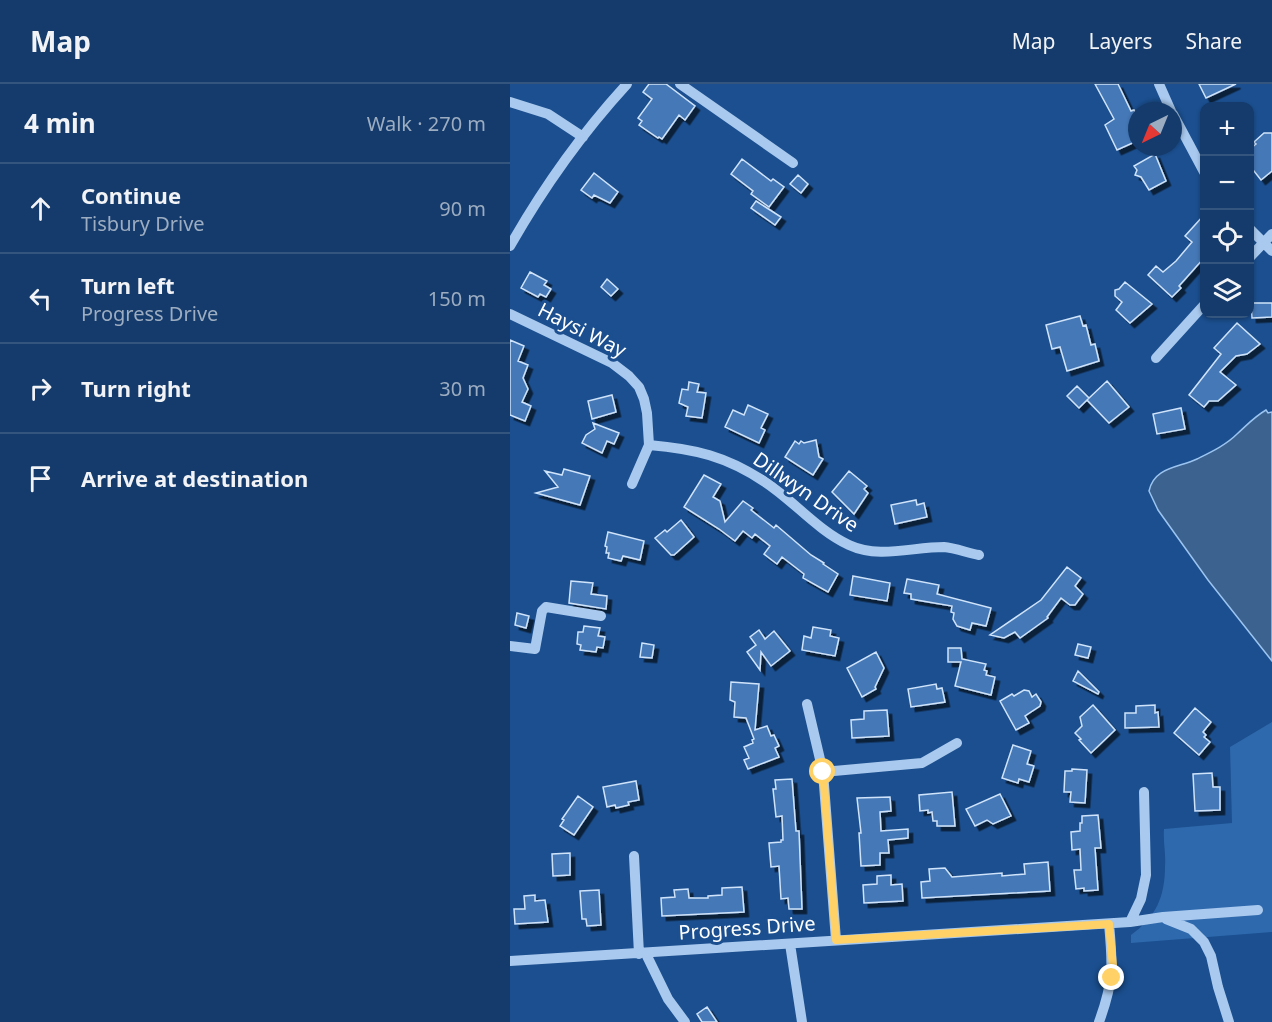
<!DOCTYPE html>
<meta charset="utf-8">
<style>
body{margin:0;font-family:"Noto Sans",sans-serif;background:#1d4271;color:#f1f3f6}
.controls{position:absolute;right:18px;top:18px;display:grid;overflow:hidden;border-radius:12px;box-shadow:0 2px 4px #0004}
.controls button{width:54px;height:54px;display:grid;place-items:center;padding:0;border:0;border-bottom:2px solid #33557e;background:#143b6b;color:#f1f3f6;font:30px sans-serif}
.compass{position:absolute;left:618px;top:18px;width:54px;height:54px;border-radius:50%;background:#143b6b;box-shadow:0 2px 4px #0004;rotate:223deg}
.stop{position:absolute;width:18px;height:18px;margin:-14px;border:4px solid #ffd166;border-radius:50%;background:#fff}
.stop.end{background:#ffd166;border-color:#fff;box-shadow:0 2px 6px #0008}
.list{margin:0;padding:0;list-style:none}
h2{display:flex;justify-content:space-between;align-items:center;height:78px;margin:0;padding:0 24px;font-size:26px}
h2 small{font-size:20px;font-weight:400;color:#9dadc1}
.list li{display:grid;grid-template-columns:39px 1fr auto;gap:18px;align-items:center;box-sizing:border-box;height:90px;padding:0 24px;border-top:2px solid #33557e}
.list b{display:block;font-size:22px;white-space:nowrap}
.list p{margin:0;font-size:20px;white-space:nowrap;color:#9dadc1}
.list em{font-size:20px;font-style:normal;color:#9dadc1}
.icon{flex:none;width:33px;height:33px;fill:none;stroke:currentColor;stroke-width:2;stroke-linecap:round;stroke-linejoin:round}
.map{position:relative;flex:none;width:762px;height:938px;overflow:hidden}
header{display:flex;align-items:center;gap:36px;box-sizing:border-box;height:84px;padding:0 30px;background:#143b6b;border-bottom:2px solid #33557e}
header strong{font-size:28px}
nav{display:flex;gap:33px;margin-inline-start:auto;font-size:21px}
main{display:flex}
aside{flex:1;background:#143b6b}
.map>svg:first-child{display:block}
</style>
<header>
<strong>Map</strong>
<nav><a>Map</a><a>Layers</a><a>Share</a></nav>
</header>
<main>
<aside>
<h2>4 min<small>Walk · 270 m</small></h2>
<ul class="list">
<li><svg class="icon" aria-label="ahead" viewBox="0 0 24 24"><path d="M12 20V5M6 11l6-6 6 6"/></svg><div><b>Continue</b><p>Tisbury Drive</p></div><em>90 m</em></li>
<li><svg class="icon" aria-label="left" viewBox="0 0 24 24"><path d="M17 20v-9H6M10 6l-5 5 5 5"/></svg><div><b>Turn left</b><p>Progress Drive</p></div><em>150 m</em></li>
<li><svg class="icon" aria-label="right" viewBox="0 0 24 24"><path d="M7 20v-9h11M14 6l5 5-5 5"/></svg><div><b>Turn right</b></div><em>30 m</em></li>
<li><svg class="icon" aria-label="arrive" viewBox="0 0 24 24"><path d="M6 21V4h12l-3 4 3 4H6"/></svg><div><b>Arrive at destination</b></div></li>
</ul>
</aside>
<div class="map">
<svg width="762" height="938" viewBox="0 0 762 938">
<defs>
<filter id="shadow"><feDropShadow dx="4.5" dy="4.5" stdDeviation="0" flood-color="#0009"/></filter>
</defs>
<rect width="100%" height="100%" fill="#1b4f8f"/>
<!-- green -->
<path fill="#2e69ad" d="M762,638V848L621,859V851C646,833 655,813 655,782C656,770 653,758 654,745L722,739L720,663Z"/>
<!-- water -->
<path fill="#3c6290" stroke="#9cc4f0" stroke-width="1.5" d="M756,326L758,329L762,328V577L698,496L648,426L639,407C644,383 668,384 687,375C701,368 716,361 727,350C737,341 744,333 756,326Z"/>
<!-- building -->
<path fill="#4478b7" stroke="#cfe3fa" stroke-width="1.5" filter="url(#shadow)" d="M139,0H156L185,22L175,36L169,31L152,55L149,53L148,54L129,41L132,37L128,34L142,15L133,8Z
M585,0H608L621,27L624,26L627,31V57L607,66L595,41L604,35Z
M689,0H726L696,14Z
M754,49H762V87L751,96L740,82V65L746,60L744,58Z
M645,70L656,97L639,106L631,93L625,91L627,86L624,82Z
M232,75L261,97L263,95L274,103L259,123L241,110L243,107L221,90Z
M84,89L108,108L100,119L84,111L82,114L71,106Z
M288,91L298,100L291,109L280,100Z
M246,117L271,133L265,141L241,124Z
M694,131V174L669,202L671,204L662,213L638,191L646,182L653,188L666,177L682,158L675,152Z
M20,188L37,197L34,201L41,205L36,213L30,210L28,213L11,204Z
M97,195L108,205L101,212L91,203Z
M615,198L642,220L620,239L606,226L612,218L605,212V206L609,205Z
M741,219H762V233L742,234Z
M570,232L573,242L576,241L581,261L585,260L589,277L557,287L550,263L542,265L536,241Z
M727,239L750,260L737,270L726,272L710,288L726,301L708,317H699L694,323L679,311L711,270L704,264Z
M0,256L14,262L8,277L18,281L13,294L18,305L12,318L21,322L15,337L0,331Z
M597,297L619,323L599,339L577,316Z
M179,298L189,300L187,308L196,309L192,334L176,332L178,323L169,319L172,305L178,306Z
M567,302L579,314L569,324L557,312Z
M102,311L106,328L82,335L78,317Z
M238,321L258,330L251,344L255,346L249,359L215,343L223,326L234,331Z
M671,324L675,345L647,350L643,330Z
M83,339L109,349L104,360L97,357L92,369L72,359L76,351L85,345Z
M306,356L309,373L313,375L303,391L275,373L285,357L289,360L291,357L294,359Z
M54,385L80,392L70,421L26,409L48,403L35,387L52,391Z
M339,387L357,402L354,405L358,409L344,430L322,408Z
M194,391L211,400L203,413L210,417L215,438L233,417L243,424L241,426L264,444L266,441L301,471L314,479L313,480L328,490L318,508L293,494L294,490L272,473L267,480L254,470L260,462L245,450L242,454L233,447L225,457L209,445L174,423Z
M406,416L407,421L414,419L417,433L385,440L381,421Z
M171,436L184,453L164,471H161L145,454L155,446L157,448Z
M98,448L134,457L130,476L113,472L111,477L98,474L99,469H96L97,463L95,462Z
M557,483L571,494L565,502L573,510L565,521H560L551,514L537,533L538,534L510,554L505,548L494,554L480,551L531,516Z
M343,492L380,499L377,517L340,511Z
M397,495L429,501L427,510L481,524L476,542L462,539L460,546L447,542L443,535L444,529L441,528L442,522L401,515V510L394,509Z
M61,497L83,499L81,510L97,512L96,525L59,519Z
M7,529L19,532L16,544L5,541Z
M74,542L90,544L88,552L95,553L93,564L87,563L86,568L70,566L71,561L67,560L68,548H73Z
M303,543L321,546L320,552L329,554L325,572L292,566L294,552L301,554Z
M249,546L255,555L264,547L280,567L261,582L251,568L250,586L237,568L246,561L240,553Z
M132,559L144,561L142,574L130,573Z
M568,560L581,563L578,574L565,571Z
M438,564H451L452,575L476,580L474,586L477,587L476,591L485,593L481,611L445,602L451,578H438Z
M366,568L374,584L365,603L366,605L352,613L337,584Z
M568,587L589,608L588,610L563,597Z
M221,598L249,600L245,646L257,642L261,652L264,651L269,662L265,664L269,673L238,685L234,676L239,674L234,663L243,659L242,656L244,655L236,634L224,633L225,618L220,616Z
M426,600L427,605L432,604L435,618L401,623L398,605Z
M514,606L519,607L522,613L526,610L531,618L530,622L515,632L519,639L506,646L490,617L502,610L504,612Z
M583,621L605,646L581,669L569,656L571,655L565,649L572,642L570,633Z
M645,621V629L648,628L649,643L615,644V629H626V622Z
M685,624L701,638L693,648L696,651L694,653L700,658L689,671L664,649Z
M377,626L379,652L342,654L341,636L354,635V627Z
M503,661L521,667L517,680L524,682L519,698L509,695L508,699L492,694Z
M562,685L577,686L575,719L560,718L561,708H554L555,687H562Z
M702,689L703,703H710V726L685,727L683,690Z
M282,695L286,747H289L292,825H279L278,814L271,815L269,782L261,783L259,759L271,758V756H273L272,732L266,733L263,705H266L265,696Z
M126,697L129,716L118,718L119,721L106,724L105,721L97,723L93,703Z
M442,708L445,742H427V737H423L422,728L418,729V726L410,727L409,711Z
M490,710L501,732L483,740L477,736L465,742L456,725Z
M68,712L83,723L64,751L50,742L54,736L52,735Z
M380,713L381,727L370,728L371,747L398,745V754L378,756L379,769H370V781L351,782L349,749H351L347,714Z
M588,731L591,764H585L588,806L574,807V804L566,805L564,786H571L570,765L562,766L561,748L570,747V739H572V732Z
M60,769V791L43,792L42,770Z
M538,778L540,807L412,814L411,798L420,797L419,785L435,784L442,793L492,789V792L515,790L514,780Z
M381,791V801L392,800L393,817L354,819L353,801L367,800V792Z
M232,803L234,828L152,832L151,814L165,813L164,806L178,805L179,814H198V812L212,811V804Z
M89,806L91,841L77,842L76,835H72L70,807Z
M25,811V817L35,816L38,838L5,840L4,825H15L14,812Z
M197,923L207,938H192L187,930Z"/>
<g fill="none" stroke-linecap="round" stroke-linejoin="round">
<!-- minor -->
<path stroke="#a9c9ee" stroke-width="10" d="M170,0L283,79
M649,0L661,27
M0,18L38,30L73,53
M663,30L694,88
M740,145L762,167
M0,162C33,104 72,49 117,0
M740,173L762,150
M0,230L102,279L119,292L129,303L134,315L137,329L139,361L122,400
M646,274L694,221
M139,361C185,365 216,372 255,398C284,417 307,446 339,461C369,475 402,463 434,463C445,464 458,469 469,471
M0,562L25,565L32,527L36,523L91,532
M297,620L313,688L326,856
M313,688L412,679L447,659
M124,772L129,870
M656,835L681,845L694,858L701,872L708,903L719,938
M620,838L631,815L636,791L634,708
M280,860L292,938
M136,870L158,915L175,938
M0,877L620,838L653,833L748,826
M589,938C604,897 603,882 599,840"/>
</g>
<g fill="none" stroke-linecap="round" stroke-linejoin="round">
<!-- route -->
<path stroke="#ffd166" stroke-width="8" d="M313,688L326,856L599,840L603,882L602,894"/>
</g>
<g text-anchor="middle" stroke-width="6" stroke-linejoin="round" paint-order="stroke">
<!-- street labels -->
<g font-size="20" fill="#fff" stroke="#1b4f8f">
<text transform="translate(72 246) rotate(27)" y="7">Haysi Way</text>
<text transform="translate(296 408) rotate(35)" y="7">Dillwyn Drive</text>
<text transform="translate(237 844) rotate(-4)" y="7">Progress Drive</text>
</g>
</g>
</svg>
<div class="controls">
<button>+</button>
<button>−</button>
<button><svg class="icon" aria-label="locate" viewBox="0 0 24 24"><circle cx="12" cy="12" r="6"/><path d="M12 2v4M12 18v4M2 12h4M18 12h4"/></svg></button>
<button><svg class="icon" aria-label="layers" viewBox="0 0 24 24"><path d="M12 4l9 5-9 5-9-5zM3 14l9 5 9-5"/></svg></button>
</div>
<svg class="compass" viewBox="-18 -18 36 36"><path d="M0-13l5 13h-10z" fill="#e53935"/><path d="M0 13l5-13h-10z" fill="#9dadc1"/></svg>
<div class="stop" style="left:313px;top:688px"></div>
<div class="stop end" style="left:602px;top:894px"></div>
</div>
</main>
